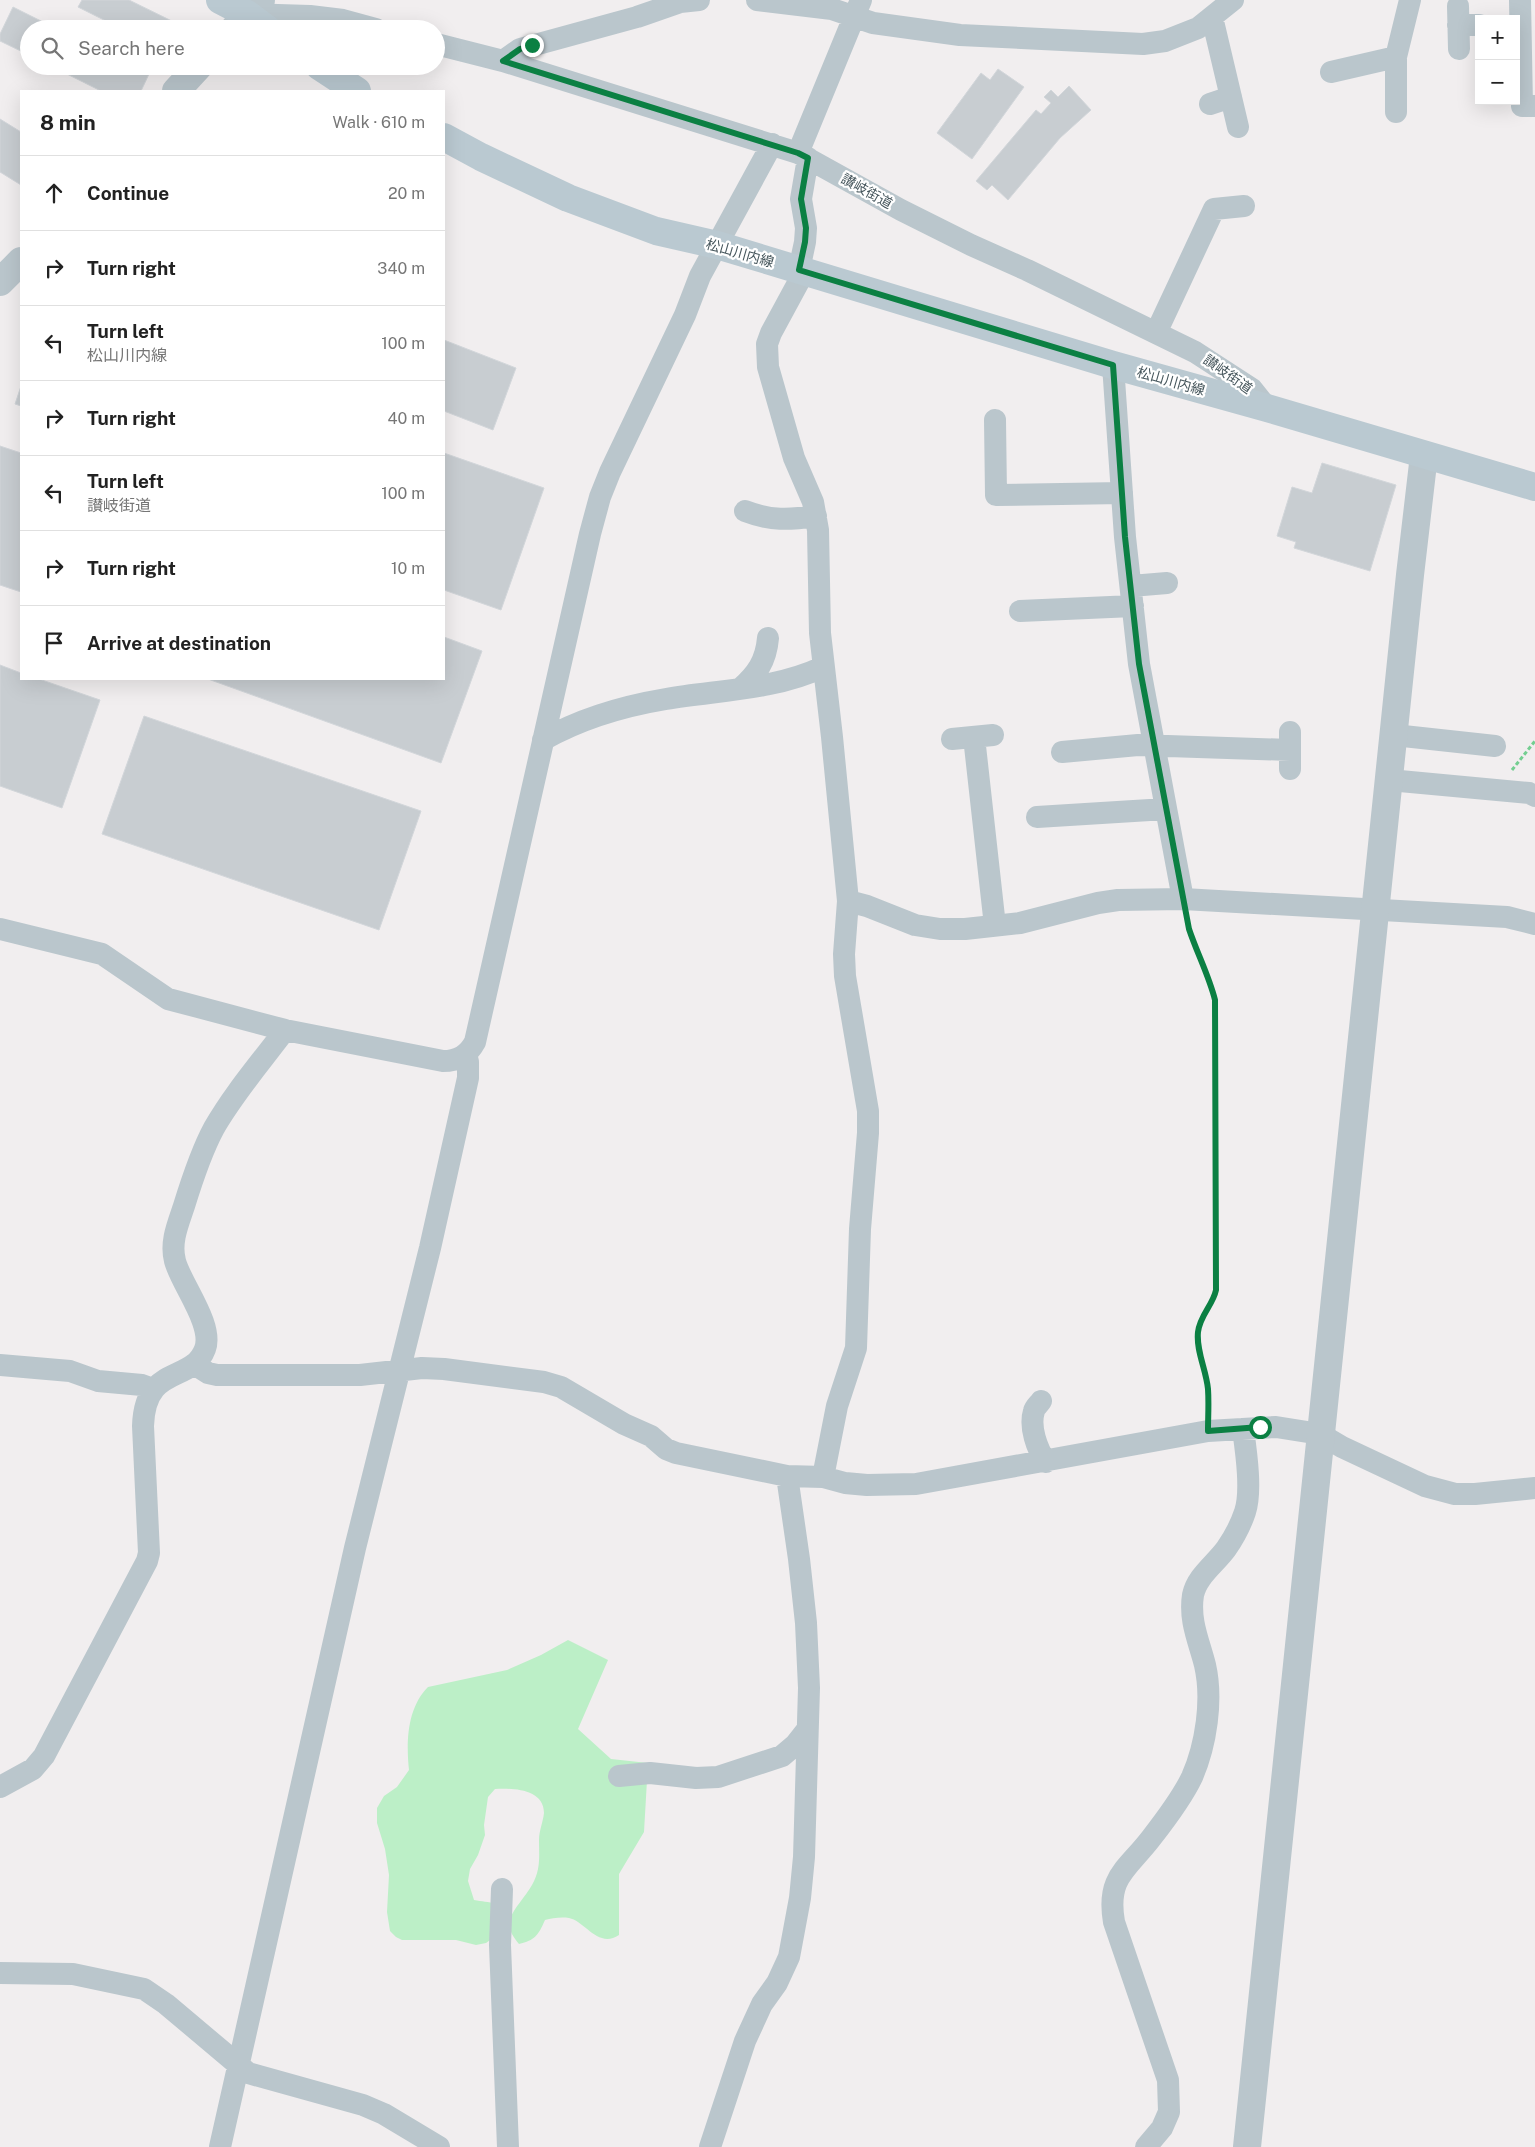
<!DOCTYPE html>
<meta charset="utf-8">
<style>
body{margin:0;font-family:"Public Sans","Noto Sans JP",sans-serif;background:#f2f2f2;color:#222}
.controls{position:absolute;right:15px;top:15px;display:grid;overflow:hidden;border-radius:0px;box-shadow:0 5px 20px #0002}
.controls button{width:45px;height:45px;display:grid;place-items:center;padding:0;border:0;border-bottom:1px solid #e0e0e0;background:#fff;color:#222;font:25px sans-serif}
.stop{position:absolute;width:15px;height:15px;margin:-11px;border:4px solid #0b8043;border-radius:50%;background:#fff}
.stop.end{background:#0b8043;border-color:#fff;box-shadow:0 1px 5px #0008}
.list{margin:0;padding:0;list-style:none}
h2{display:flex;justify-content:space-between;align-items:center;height:65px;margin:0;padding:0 20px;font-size:21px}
h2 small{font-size:16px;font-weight:400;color:#767676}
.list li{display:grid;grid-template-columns:32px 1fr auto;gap:15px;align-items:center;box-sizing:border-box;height:75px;padding:0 20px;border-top:1px solid #e0e0e0}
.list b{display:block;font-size:19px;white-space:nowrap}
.list p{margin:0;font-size:16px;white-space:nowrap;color:#767676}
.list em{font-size:16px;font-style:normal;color:#767676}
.icon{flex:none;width:28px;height:28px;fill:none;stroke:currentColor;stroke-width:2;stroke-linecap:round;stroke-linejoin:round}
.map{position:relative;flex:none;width:1535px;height:2147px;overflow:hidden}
.search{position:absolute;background:#fff;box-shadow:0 5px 20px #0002;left:20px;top:20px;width:425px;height:55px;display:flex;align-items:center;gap:12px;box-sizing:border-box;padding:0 18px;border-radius:28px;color:#767676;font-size:19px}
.panel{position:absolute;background:#fff;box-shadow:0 5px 20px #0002;left:20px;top:90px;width:425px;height:590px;border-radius:0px}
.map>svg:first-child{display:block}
</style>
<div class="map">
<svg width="1535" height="2147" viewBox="0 0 1535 2147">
<rect width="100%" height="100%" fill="#f1eeef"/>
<!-- green -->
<path fill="#bcefc7" d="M568,1640L608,1660L578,1729L611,1759L648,1763L644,1832L619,1874V1935C598,1949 585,1921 569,1918C561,1917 552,1918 545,1920C538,1936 535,1940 519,1944C514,1938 509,1931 509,1923C511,1911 526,1896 532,1885C541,1869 539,1857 539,1840C539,1831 543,1822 544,1813C544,1789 513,1788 495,1789L488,1797L484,1825L485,1835L478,1855L470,1869L468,1881L474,1900C482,1902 488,1901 496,1904L493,1938L486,1943L476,1945L456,1940H402L396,1937L390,1931L387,1912L389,1875L385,1849L377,1823V1808L384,1796L397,1787L409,1770C406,1742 407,1708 428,1687L507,1670L541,1655Z"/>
<!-- building -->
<path fill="#c8cdd1" stroke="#d2d6da" d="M82,0H129L184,27L183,29H122L78,7Z
M13,7L57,29H29V55L0,41V34Z
M51,66H133L149,74L141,91H101Z
M998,69L1024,87L972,159L937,133L981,73L990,80Z
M1069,86L1091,110L1060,138L1008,200L992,185L987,190L976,181L1036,110L1041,114L1051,103L1044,97L1051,90L1058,97Z
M0,119L21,132V185L0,172Z
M444,340L516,368L493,430L444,411Z
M21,386V406L15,404Z
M0,446L21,453V592L0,585Z
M444,453L544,488L501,610L444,590Z
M1322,463L1396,485L1370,571L1294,548L1296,542L1277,536L1292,487L1312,493Z
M444,637L482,651L441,763L208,679H444Z
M0,665L21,673V679H39L100,700L62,808L0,786Z
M144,716L421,811L379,930L102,834Z"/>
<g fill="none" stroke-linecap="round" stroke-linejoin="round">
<!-- path -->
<path stroke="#74ce91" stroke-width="3" stroke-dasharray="4 2.5" stroke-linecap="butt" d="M1512,770L1535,741
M1187,920C1193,948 1208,973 1215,1000L1216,1290C1213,1304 1202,1314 1199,1329C1195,1348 1205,1368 1207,1387C1208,1395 1208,1403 1208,1411"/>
<!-- minor -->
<path stroke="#bac6cc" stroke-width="22" d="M757,0L832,9L873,23L960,35L1143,44L1165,41L1198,28L1233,0
M1520,0L1522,106H1535
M1458,6L1459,49
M247,14L310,16L343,20L376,29
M1212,17L1238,127
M1458,25H1479
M436,44L503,61L798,153L901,210L971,245L1027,270L1195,352L1252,389L1267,408
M503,61L520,49L637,17L680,2L699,0
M1331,72L1396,57
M1210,104L1231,97
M1396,112V57L1410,0
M798,153L861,0
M799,270L805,242L806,228L801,199L808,158
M804,272L771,333L767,344L768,367L794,458L813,502L818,530L820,633L832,737L848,901L844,954L845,976L868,1111V1133L860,1229L856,1348L837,1406L823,1477
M1156,333L1214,209L1244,206
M1113,365L1125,537L1139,664L1183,899
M995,420L996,495L1122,493
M745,511C771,521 789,520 816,516
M1131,586L1167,583
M1020,611L1133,606
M740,689C757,674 766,661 768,638
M1394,735L1495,746
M974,737L995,926
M952,739L993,735
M543,740C580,719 624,706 666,699C718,690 774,690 823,667
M1062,752L1138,745L1290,750
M1290,769V732
M1389,780L1529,793L1535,796
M1037,817L1166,809
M848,901L867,906L915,925L940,929H965L1020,923L1098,903L1118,900L1183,899L1507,917L1535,924
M0,929L102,954L168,999L285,1030L443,1061C458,1061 468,1055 475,1042L590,534L600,497L610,472L685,315L700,276L772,144
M194,1364L208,1373L217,1375H360L422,1368L444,1369L544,1382L561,1387L624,1424L651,1436L666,1449L676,1453L787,1476L823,1477L845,1483L867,1485L916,1484L1208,1431L1276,1427L1320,1434L1342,1447L1425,1486L1455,1494H1475L1535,1488
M0,1365L70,1371L98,1381L142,1385L153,1389
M1041,1401C1039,1404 1035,1407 1034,1411C1029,1427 1037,1449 1046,1462
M619,1776L650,1773L696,1778L718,1777L782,1756L795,1745L806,1731
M0,1787L33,1769L44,1756L147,1561L149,1553L143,1426C145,1363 192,1384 205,1349C214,1325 181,1284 175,1261C170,1242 178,1224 184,1206C192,1180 201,1152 214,1128C234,1093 261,1062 285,1030
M502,1889L500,1945L508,2147
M0,1973L73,1974L144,1989L166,2004L248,2073L363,2105L384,2114L439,2147
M220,2147L355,1548L430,1248L468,1078V1062L466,1054
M710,2147L745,2041L762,2004L777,1983L789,1957L800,1898L804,1857L809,1688L806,1623L799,1559L787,1476
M1146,2147L1162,2128L1169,2112L1168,2080L1114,1922C1106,1876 1128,1869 1152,1837C1166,1819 1182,1798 1192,1777C1206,1745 1213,1700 1205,1665C1199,1641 1189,1621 1193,1595C1197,1576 1215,1564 1226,1549C1233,1539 1241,1524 1245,1512C1252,1491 1246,1451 1243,1429"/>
<!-- tertiary -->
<path stroke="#bac6cc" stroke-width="28" d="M234,29L261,0
M176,91L199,66
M0,282L21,261
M1247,2147L1410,575L1424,455"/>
<!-- secondary -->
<path stroke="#bac9d1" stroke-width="28" d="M220,0L247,14L267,29
M319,66L357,91
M444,137L481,157L568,198L656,231L717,245L1113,365L1267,408L1535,487"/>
</g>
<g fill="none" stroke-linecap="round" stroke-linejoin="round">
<!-- route -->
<path stroke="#0b8043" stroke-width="6" d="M532,45L520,49L503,61L798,153L808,158L801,199L806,228L805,242L799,270L1113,365L1125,537L1139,664L1189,929C1197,953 1209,976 1215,1000L1216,1290C1213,1305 1200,1315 1198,1332C1196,1351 1206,1369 1208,1389C1209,1403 1208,1417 1208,1431L1260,1427"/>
</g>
<g text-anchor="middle" stroke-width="4.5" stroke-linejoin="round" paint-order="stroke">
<!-- street labels -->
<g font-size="14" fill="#46565c" stroke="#fff">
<text transform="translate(867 191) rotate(29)" y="5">讃岐街道</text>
<text transform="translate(740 253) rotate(16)" y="5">松山川内線</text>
<text transform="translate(1228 374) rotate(35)" y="5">讃岐街道</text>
<text transform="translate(1171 381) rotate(16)" y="5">松山川内線</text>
</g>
</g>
</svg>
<div class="controls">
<button>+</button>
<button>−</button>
</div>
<div class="stop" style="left:1260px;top:1427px"></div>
<div class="stop end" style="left:532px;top:45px"></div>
<div class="search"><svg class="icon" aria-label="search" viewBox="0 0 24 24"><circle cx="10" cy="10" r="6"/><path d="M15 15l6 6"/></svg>Search here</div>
<section class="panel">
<h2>8 min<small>Walk · 610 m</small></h2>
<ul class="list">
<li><svg class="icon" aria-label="ahead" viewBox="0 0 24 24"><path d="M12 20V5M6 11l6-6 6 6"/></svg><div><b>Continue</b></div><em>20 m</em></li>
<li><svg class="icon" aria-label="right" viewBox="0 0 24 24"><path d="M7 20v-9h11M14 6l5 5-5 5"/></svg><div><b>Turn right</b></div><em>340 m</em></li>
<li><svg class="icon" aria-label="left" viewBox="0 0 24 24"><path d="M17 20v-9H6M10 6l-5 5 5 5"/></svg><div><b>Turn left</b><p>松山川内線</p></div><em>100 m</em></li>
<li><svg class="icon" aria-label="right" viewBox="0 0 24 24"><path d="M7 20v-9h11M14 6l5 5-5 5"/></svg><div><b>Turn right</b></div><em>40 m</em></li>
<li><svg class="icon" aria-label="left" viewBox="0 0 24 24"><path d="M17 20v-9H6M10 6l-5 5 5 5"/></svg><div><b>Turn left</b><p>讃岐街道</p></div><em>100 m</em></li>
<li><svg class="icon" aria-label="right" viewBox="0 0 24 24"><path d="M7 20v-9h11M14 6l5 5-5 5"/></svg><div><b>Turn right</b></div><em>10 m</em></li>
<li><svg class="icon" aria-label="arrive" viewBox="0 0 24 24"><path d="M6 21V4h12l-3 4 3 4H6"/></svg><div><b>Arrive at destination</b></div></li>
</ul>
</section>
</div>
